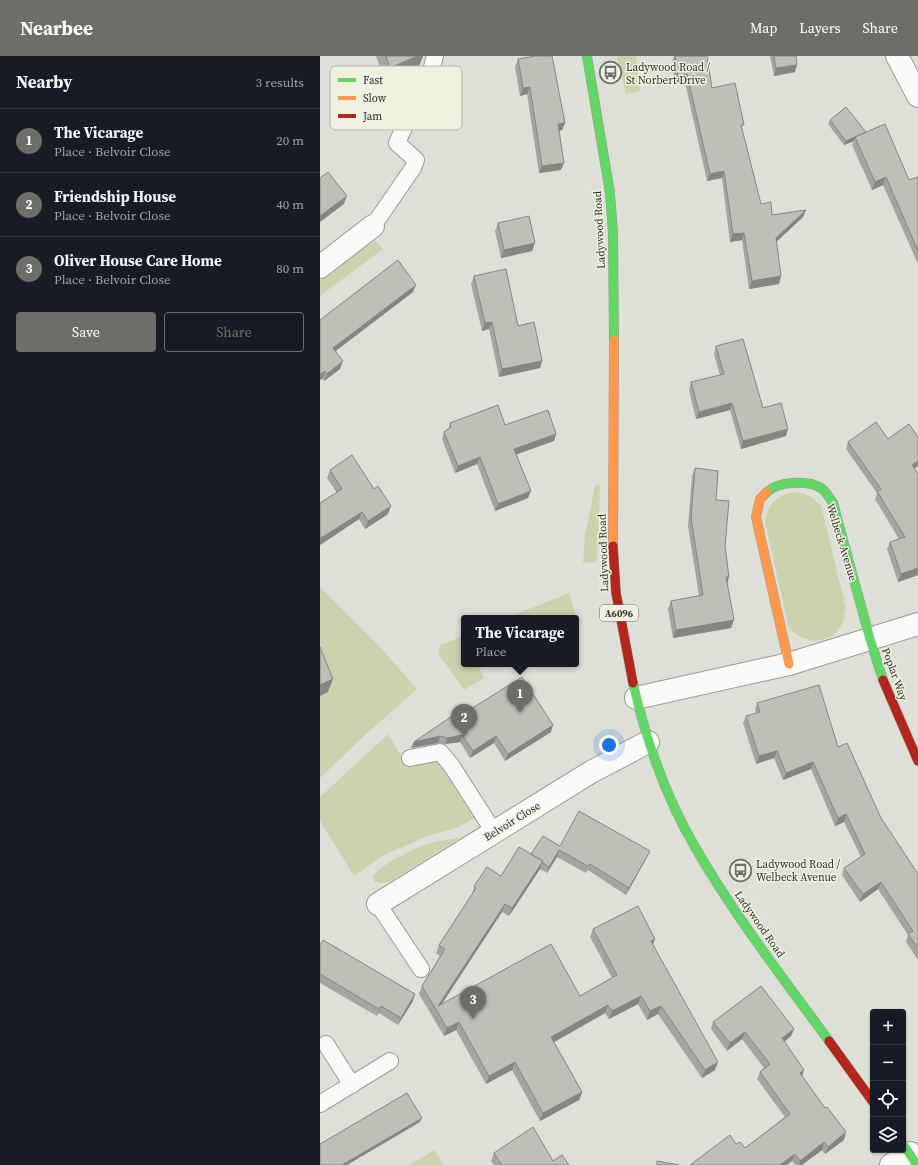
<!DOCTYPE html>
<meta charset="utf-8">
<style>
body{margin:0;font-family:"Source Serif 4",serif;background:#242831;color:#f1f3f6}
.controls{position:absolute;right:12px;bottom:12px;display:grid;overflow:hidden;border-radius:4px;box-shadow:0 1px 3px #0004}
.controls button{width:36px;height:36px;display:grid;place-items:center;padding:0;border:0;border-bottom:1px solid #363941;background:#171b24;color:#f1f3f6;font:20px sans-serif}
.you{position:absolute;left:289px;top:689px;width:14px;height:14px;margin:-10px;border:3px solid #fff;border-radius:50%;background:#1a73e8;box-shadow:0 0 0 6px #1a73e833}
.badge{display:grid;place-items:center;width:26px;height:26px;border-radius:50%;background:#6c6e67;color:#fff;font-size:13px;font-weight:700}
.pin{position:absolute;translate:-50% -33px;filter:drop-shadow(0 1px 2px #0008)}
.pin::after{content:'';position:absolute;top:21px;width:14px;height:12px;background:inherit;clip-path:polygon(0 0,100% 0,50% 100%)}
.popup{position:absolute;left:141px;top:559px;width:118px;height:52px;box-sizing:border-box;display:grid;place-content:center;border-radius:4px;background:#171b24;filter:drop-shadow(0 1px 3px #0005);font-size:13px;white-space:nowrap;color:#9ea1a6}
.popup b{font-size:15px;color:#f1f3f6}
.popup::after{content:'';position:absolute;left:50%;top:100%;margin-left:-8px;border:8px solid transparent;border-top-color:#171b24}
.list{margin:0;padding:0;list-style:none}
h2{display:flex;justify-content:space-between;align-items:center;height:52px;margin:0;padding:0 16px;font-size:17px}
h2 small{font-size:13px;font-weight:400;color:#9ea1a6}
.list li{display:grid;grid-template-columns:26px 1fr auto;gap:12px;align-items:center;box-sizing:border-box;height:64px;padding:0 16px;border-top:1px solid #363941}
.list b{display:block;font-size:15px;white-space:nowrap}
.list p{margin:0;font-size:13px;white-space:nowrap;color:#9ea1a6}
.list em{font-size:13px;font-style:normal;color:#9ea1a6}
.actions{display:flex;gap:8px;padding:12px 16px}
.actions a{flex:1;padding:9px 0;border:1px solid #6c6e67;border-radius:4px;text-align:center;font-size:14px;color:#6c6e67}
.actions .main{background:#6c6e67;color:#fff}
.icon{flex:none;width:22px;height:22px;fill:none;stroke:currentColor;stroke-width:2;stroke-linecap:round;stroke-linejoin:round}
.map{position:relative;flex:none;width:598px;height:1109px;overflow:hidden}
header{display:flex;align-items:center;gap:24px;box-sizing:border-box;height:56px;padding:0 20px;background:#6c6e67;color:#fff}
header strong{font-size:19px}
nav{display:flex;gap:22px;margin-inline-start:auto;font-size:14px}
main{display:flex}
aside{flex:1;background:#171b24}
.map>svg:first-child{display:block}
</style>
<header>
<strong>Nearbee</strong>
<nav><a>Map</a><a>Layers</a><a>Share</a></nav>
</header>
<main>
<aside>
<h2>Nearby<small>3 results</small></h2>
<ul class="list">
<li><span class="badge">1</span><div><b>The Vicarage</b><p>Place · Belvoir Close</p></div><em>20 m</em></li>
<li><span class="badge">2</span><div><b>Friendship House</b><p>Place · Belvoir Close</p></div><em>40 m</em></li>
<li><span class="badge">3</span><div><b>Oliver House Care Home</b><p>Place · Belvoir Close</p></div><em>80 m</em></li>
</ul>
<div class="actions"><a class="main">Save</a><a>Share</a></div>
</aside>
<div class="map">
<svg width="598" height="1109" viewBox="0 0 598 1109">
<rect width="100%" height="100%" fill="#dee0d7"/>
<!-- green -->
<path fill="#cdd2ae" d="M297,0H316L320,35L306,38Z
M55,184L63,193L0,240V225Z
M275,429H280L277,506L263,507L265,480Z
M473,436L486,438L501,449L526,552L522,569L514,579L502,584L493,585L478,580L469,573L445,466C450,446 454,441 473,436Z
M0,531L61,592L97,633L44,680L0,722Z
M249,537L259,569L256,570V562H187Z
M144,580V608H169L159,612L164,622L144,634L119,599L118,594L120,589Z
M68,678L87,709L118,704L157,760L139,771L108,780L64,799L34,820L0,765V741Z
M140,782L71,825L64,827L55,826L52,821C62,807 98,790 115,786C123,784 132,783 140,782Z
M115,1094L123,1109H89Z"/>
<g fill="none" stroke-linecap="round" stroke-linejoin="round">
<defs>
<path id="lane" d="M53,170L93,112L96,104L77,87L92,53L107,30L115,0
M90,702L120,696L131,709L174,776
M58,848L101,913
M6,988L32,1029
M0,1048L70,1005"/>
<path id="street" d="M577,0L598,40
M0,211L53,170
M316,642L469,608L598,568
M58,848L271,716L328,686
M571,1109L590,1097"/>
<path id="fast" d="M267,0L290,137L293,177L294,284
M447,436C458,425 489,424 501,432C506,435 510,443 513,447L550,583L563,624
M313,627C326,684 345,740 375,791C414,859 463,922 509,985
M583,1088L597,1109"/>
<path id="slow" d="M447,436L440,443L436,461L469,608
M293,490L294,284"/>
<path id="jam" d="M293,490L296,537L313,627
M563,624L598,705
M509,985L553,1046"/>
</defs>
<!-- lane casing -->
<use href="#lane" stroke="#999b94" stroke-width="18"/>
<!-- street casing -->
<use href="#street" stroke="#999b94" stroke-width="24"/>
<!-- fast casing -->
<use href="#fast" stroke="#999b94" stroke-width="10"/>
<!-- slow casing -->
<use href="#slow" stroke="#999b94" stroke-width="10"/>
<!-- jam casing -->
<use href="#jam" stroke="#999b94" stroke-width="10"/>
<!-- lane -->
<use href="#lane" stroke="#fafaf9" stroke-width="16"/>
<!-- street -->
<use href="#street" stroke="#fafaf9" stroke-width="22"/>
<!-- fast -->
<use href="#fast" stroke="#63d668" stroke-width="9"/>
<!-- slow -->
<use href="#slow" stroke="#ff974d" stroke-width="9"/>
<!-- jam -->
<use href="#jam" stroke="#b3261e" stroke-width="9"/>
</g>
<!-- wall -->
<path fill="#a3a59e" d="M56,0H103L99,10L65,26Z
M354,0L392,32L422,72L441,148L452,159L486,154L483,161L456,186L461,220L459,228L429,233L422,184L410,186L402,122L387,125L365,26L355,27L352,6Z
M450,0H476L475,16L454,20Z
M198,3L245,67L242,74L239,75L241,114L219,117L207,38L200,40L195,11Z
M510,64L546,76L589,124L598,121V208L563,129L552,134L532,89L534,85L524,89L508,68Z
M178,167L215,187L212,195L181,202L175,175Z
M154,220L198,270L222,305L220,312L179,321L169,273L162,275L151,228Z
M93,236L16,295L20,313L4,325L2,323L0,264Z
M396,290L443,352L466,380L421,393L410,354L376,363L369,334L371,326L400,319L394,298Z
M130,367L185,369L236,378L234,385L196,398L208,442L175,455L157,408L135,417L122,383L124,376L128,373Z
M598,381V410L595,412L598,418V519L578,526L567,493L570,486L579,483L555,443L557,437L526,393L528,386Z
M375,412L396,444L405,490L407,528L414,564L411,572L353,582L348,553L351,545L379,540L368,470L372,420Z
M10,414L68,458L45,473L39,463L0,489V447L17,437L7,422Z
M437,647L518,691L561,762L598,818V904L586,886L588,879L558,833L540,846L522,819L524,812L541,801L524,766L515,770L491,713L463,724L454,702L436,708L423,667L426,660L436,657L435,654Z
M143,658L231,676L185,705L174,687L150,702L140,686L125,688L118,687L91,692L94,686Z
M240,790L330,795L327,801L306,839L268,814L266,817L237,801L227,817L220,813L189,860L182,856L122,948L260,940L292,922L270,881L273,873L333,888L395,1014L382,1022L338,958L327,964L318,948L289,963L285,957L234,986L262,1036L259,1044L220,1065L192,1014L166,1028L136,974L124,980L99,938L102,930L120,900L116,897L119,889L152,839L154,830L181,820L211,798Z
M0,889L93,945L78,969L59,957L57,960L0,927Z
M393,966L474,973L471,980L464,986L482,1020L524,1084L505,1098L502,1094L482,1109H475L472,1105L467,1109H370L416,1088L425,1092L465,1061L437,1023L440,1016L444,1012L422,983L407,995L391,973Z
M174,1097L233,1105L249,1109H174L171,1105Z"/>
<!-- shaded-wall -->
<path fill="#858681" d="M97,0H103L99,10L65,26L70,12Z
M477,9L475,16L454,20L456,12Z
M367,18L365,26L355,27L358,20Z
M210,31L207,38L200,40L203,32Z
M245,67L242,74L235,76L238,68Z
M535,81L534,85L524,89L526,85Z
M244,107L241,114L219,117L222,110Z
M404,115L402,122L387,125L390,118Z
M566,121L563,129L552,134L555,126Z
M27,140L24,148L0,166V160Z
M486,154L483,161L453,189L456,182Z
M424,177L422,184L410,186L413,178Z
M215,187L212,195L181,202L184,194Z
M461,220L459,228L429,233L432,225Z
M96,229L93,236L10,299L13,292Z
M172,266L169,273L162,275L165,267Z
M23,305L20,313L4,325L7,318Z
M222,305L220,312L179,321L182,313Z
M5,315L2,323L0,324V319Z
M412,347L410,354L376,363L379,356Z
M468,373L466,380L421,393L423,385Z
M236,378L234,385L192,400L194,393Z
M160,401L157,408L135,417L138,410Z
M598,405V410L590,416L592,409Z
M211,435L208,442L175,455L178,448Z
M71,450L68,458L45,473L48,465Z
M42,456L39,463L0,489V486L1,482Z
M598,512V519L578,526L581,518Z
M406,521H409L407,529Z
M414,564L411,572L353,582L356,574Z
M13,623L8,636L0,640V629Z
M233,669L231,676L185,705L188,698Z
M142,679L140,686L125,688L127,682Z
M120,680L118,687L91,692L94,686Z
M176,680L174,687L150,702L153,695Z
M457,695L454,702L436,708L439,700Z
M493,706L491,713L463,724L466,717Z
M526,758L524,766L515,770L518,762Z
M239,794L237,801L227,817L229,811Z
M330,795L327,801L306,839L309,832Z
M223,805L220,813L189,860L192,852Z
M561,826L558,833L540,846L543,838Z
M185,848L182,856L117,955L118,950Z
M335,883L332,891L331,885Z
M95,938L93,945L78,969L81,962Z
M321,940L318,948L289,963L292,955Z
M288,949L285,957L229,989L231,981Z
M341,950L338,958L327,964L330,955Z
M139,966L136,974L124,980L127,972Z
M474,973L471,980L459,990L462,982Z
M425,976L422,983L407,995L410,987Z
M195,1006L192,1014L166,1028L169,1020Z
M398,1006L395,1014L382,1022L385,1014Z
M484,1014L482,1021L480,1017Z
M262,1036L259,1044L220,1065L223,1057Z
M102,1062L100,1066L27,1109H22Z
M526,1076L524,1084L505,1098L508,1091Z
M504,1086L502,1094L482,1109H479L480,1105Z
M475,1098L472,1105L467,1109H460Z"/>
<!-- building -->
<path fill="#bec0b8" stroke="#858681" d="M66,0H97L70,12Z
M215,0H232L245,67L238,68L244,107L222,110L210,31L203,32L198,3Z
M355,0H387L392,32L415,27L424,69H421L441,148L451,146L452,159L486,154L456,182L461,220L432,225L424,177L413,178L404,115L390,118L367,18L358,20Z
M454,0H476L477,9L456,12Z
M526,51L546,76L526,85L510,64Z
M565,68L589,124L598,121V195L566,121L555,126L535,81Z
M8,116L27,140L0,160V122Z
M209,160L215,187L184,194L178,167Z
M78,204L96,229L13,292L23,305L7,318L5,315L0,319V264Z
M186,213L198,270L214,266L222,305L182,313L172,266L165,267L154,220Z
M423,283L443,352L461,347L468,373L423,385L412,347L379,356L371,326L404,318L396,290Z
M178,349L185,369L228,354L236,378L194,393L211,435L178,448L160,401L138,410L124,376L131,371L130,367Z
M556,366L568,383L589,368L598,381V405L592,409L598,418V512L581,518L570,486L585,481L557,435L561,433L528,386Z
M32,399L54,433L58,430L71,450L48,465L42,456L1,482L0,480V447L22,433L10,414Z
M375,412L398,415L396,444L409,445L405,490L409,521H406L414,564L356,574L351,545L383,539L371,462Z
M0,591L13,623L0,629Z
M202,621L233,669L188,698L176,680L153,695L142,679L127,682L120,680L94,686L141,654L143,658Z
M499,629L518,691L527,687L561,762L598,818V892L588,878L593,875L561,826L543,838L524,812L545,798L526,758L518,762L493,706L466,717L457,695L439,700L426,660L440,656L437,647Z
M259,755L330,795L309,832L270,808L268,810L239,794L229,811L222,806L223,805L211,798L223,780L240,790Z
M199,791L223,805L192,852L185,848L118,950L231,888L260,940L297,919L273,873L318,850L335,883L331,885L398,1006L385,1014L341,950L330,955L321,940L292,955L288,949L231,981L262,1036L223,1057L195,1006L169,1020L139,966L127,972L102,930L125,893L119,889L156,832L154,830L167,811L181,820Z
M3,884L95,938L81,962L61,950L59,953L0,918V889Z
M441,930L474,973L462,982L484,1014L480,1017L505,1052L507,1051L526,1076L508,1091L504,1086L480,1105L475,1098L460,1109H445V1108L444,1109H370L410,1079L416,1088L420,1086L425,1092L470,1058L440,1016L450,1008L425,976L410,987L393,966Z
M87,1037L102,1062L22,1109H0V1088Z
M213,1071L233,1105L242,1099L249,1109H182L174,1097Z
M337,1105L359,1109H337Z"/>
<!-- icons -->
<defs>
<symbol id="bus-ring" viewBox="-11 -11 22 22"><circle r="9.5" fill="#eef1e0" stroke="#6c6e67" stroke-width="1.5"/><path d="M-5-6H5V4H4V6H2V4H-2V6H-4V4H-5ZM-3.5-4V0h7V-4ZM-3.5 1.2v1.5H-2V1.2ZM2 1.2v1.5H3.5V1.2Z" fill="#6c6e67"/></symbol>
</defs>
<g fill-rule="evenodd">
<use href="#bus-ring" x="278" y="4" width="25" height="25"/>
<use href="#bus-ring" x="408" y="802" width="25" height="25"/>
</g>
<g text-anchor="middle" stroke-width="3" stroke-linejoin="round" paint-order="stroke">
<!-- shield labels -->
<rect fill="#eef1e0" stroke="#686a61" stroke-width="1" x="280" y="549" width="38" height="16" rx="3"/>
<g font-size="10" font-weight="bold" fill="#2f302a">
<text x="299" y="561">A6096</text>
</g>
<!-- poi labels -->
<g font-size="11" fill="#2f302a" stroke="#eef1e0" text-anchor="start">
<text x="306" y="15">Ladywood Road /<tspan x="306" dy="13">St Norbert Drive</tspan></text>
<text x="436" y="812">Ladywood Road /<tspan x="436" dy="13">Welbeck Avenue</tspan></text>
</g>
<!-- street labels -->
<g font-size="11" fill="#2f302a" stroke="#eef1e0">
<text transform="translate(279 174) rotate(-93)" y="4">Ladywood Road</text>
<text transform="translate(522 486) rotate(73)" y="4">Welbeck Avenue</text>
<text transform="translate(283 497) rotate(-92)" y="4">Ladywood Road</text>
<text transform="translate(575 618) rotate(70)" y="4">Poplar Way</text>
<text transform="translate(192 765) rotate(-32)" y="4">Belvoir Close</text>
<text transform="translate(440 868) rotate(55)" y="4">Ladywood Road</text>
</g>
</g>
<!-- legend -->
<rect x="10" y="10" width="132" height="64" rx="6" fill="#eef1e0" stroke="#b5b7a9" stroke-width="1"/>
<rect x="18" y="22" width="18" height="4" fill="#63d668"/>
<rect x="18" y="40" width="18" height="4" fill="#ff974d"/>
<rect x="18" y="58" width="18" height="4" fill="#b3261e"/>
<g font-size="11" fill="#2f302a">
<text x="43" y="28">Fast</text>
<text x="43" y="46">Slow</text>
<text x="43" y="64">Jam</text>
</g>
</svg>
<div class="controls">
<button>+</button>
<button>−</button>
<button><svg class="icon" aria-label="locate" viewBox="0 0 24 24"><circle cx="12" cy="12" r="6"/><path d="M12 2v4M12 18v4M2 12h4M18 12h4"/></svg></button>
<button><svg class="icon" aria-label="layers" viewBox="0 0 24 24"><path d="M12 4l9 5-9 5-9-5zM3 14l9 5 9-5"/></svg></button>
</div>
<div class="you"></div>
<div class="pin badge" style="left:200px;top:657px">1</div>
<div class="popup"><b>The Vicarage</b>Place</div>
<div class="pin badge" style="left:144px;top:681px">2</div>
<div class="pin badge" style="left:153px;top:963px">3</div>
</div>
</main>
